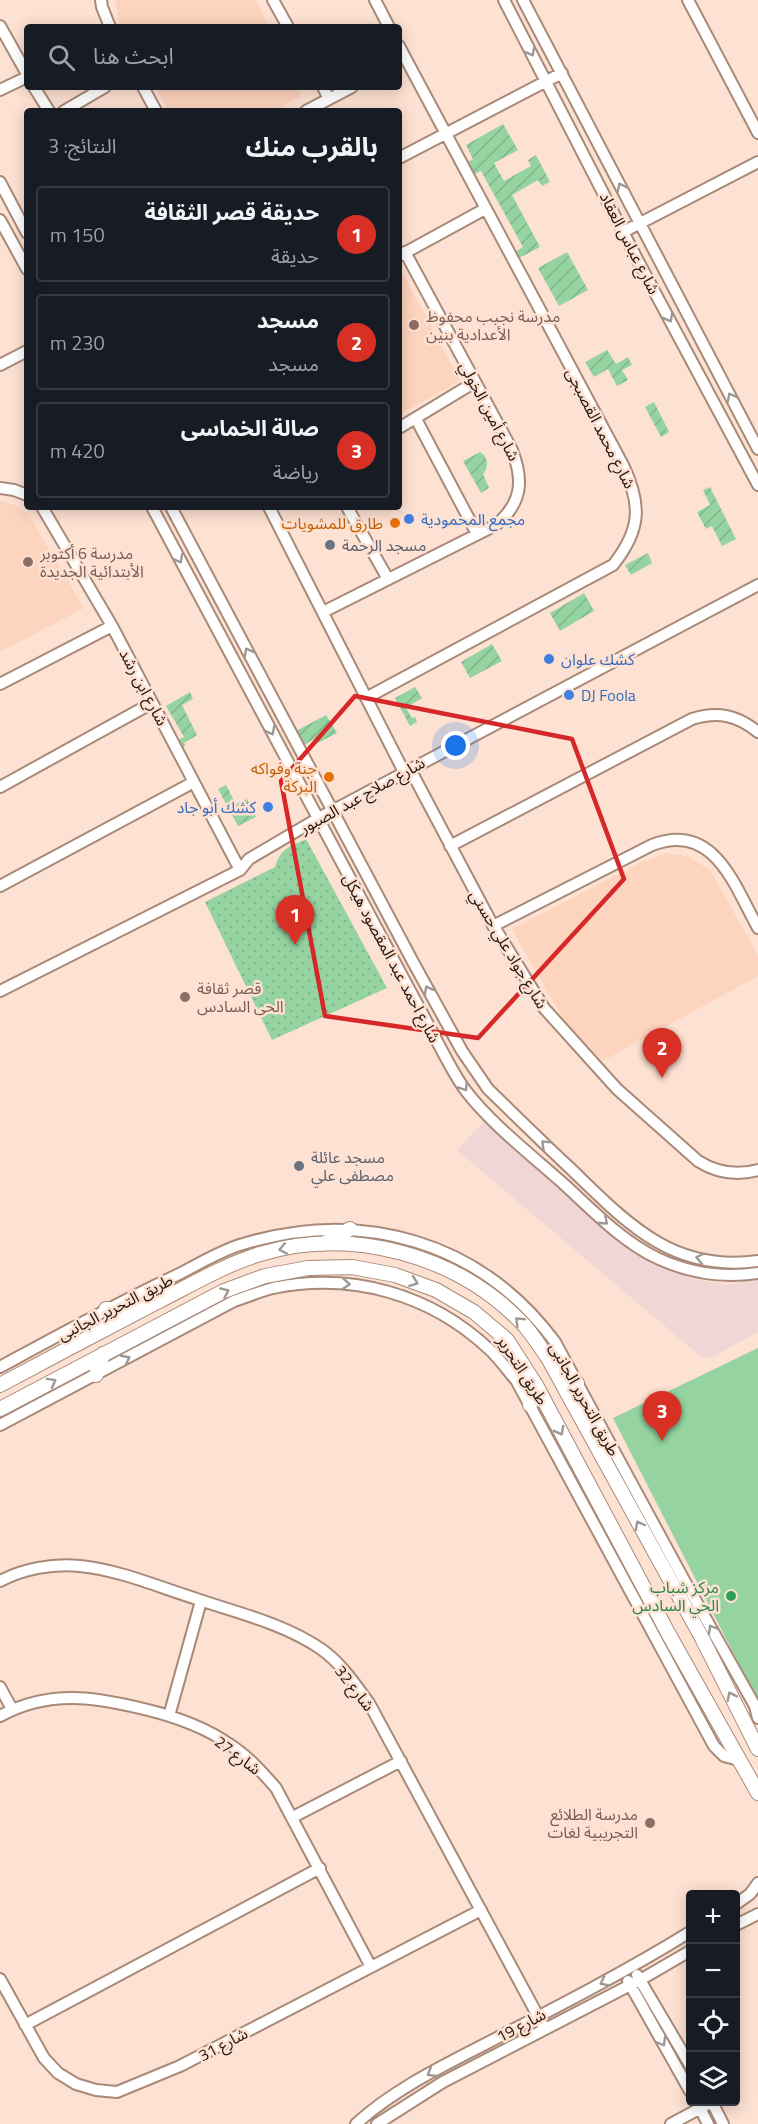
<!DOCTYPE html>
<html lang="ar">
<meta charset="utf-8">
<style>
body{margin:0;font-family:"Titillium Web","Noto Sans Arabic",sans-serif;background:#242831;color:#f1f3f6;direction:rtl}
.controls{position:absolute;right:18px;bottom:18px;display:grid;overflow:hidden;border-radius:6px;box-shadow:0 3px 15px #0003}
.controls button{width:54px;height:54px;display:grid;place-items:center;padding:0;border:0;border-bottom:2px solid #363941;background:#171b24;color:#f1f3f6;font:30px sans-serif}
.you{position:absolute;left:456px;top:746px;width:21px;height:21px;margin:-15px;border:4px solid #fff;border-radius:50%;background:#1a73e8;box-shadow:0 0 0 9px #1a73e833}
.badge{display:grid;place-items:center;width:39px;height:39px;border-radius:50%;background:#d93025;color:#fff;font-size:20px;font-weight:700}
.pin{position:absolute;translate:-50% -50px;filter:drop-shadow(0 2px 3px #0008)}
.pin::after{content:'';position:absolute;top:32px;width:21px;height:18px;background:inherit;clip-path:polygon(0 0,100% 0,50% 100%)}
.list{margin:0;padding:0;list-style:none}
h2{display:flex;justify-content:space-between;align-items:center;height:78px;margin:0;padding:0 24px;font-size:26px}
h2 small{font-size:20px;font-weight:400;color:#9ea1a6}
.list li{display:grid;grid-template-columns:39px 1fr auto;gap:18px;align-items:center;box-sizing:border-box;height:96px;margin:0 12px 12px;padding:0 12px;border:2px solid #363941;border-radius:6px}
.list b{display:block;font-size:22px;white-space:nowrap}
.list p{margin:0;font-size:20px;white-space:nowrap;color:#9ea1a6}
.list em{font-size:20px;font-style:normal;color:#9ea1a6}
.icon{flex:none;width:33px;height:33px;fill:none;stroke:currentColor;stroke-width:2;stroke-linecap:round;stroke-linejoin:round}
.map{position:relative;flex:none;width:758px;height:2124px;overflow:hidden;direction:ltr}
.search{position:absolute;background:#171b24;box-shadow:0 3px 15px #0003;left:24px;top:24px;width:378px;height:66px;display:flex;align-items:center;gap:15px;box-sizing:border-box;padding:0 21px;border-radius:6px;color:#9ea1a6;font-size:22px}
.panel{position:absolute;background:#171b24;box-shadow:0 3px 15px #0003;left:24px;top:108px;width:378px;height:402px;border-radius:6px;direction:rtl}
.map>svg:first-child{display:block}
</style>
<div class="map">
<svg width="758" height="2124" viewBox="0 0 758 2124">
<defs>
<pattern id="grass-dots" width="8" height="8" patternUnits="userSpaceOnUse" patternTransform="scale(1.5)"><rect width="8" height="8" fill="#95d4a1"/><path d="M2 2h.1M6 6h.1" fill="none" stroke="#80b58a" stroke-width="1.8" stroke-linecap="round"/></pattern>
<pattern id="garden-furrows" width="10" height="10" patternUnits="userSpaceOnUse" patternTransform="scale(1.5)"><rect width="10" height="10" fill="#95d4a1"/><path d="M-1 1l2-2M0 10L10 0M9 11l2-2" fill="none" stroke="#80b58a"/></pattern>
</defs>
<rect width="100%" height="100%" fill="#fde1d2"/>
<!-- commercial -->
<path fill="#f1d6d6" d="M484,1122L590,1216L658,1265L694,1279L717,1283L728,1285L758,1279V1332L712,1357L705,1358L699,1355L457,1150Z"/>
<!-- built -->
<path fill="#fdd4bd" d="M115,0H256L269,27H120Z
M155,87H297L301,96L274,111H169Z
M400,268L460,381L399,415V269Z
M0,500L16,506L29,515L84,608L0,652Z
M666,853L689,857L710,870L758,955V976L603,1061L566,1024L512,929L642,862Z"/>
<!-- grass -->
<path fill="url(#grass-dots)" d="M306,839L387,988L272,1040L205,902L275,867C281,848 289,847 306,839Z"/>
<!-- garden -->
<path fill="url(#garden-furrows)" d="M503,124L518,150L494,163L504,181L531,166L528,160L536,155L550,182L542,186L538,180L512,195L540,247L519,258L515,252L523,247L481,171L471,176L465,164L473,159L466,145Z
M567,252L588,290L559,306L538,268Z
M607,350L616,364L628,357L632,365L622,370L628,380L617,386L608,369L594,377L585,362Z
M654,402L669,432L661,437L645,407Z
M480,452C488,456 489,467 483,474L489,488L481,493L463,461Z
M710,487L736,539L722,546L712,526L706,529L697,512L710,505L703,490Z
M648,553L652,563L631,575L625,565Z
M584,593L594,611L560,631L550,613Z
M492,644L502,661L470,678L461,662Z
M415,687L422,698L406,708L412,718L415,717L417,722L410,726L395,698Z
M190,692L193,699L182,705L197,735L184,743L185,746L179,749L174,742L184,737L166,706Z
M326,715L337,733L318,743L314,739L302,746L294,732Z
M226,785L236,804L247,799L256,817L238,826L218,789Z"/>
<!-- pitch -->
<path fill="#95d4a1" d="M758,1348V1701L613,1418Z"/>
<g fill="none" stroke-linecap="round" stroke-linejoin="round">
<defs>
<path id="minor" d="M101,0L102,7L110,27
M273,0L288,27
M375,0L389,27
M504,0L637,259L758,485
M523,0L758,449
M688,0L758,133
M0,26L27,74
M34,87L49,111
M143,87L156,111
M323,87L329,99
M0,90L27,77
M64,111L105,87
M306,111L352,87
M399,158L562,73
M0,182L27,233
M0,220L27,269
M623,232L758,162
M401,255L485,209
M0,365L27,351
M416,419L477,534
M399,428L475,382
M0,488L14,490L27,495
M42,507L112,626L240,870
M152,507L447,1060C453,1071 459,1082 466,1091C491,1124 535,1158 566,1186C594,1212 624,1243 659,1259C690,1273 725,1278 758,1273
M171,507L413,962L462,1051L488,1089C515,1115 542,1142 570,1168C626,1222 672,1273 758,1261
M269,507L404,772
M347,507L388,579
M323,612L496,525C522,503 524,481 512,450L405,252
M0,684L112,626
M366,698L613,565C641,530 642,505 623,465L399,46
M410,769L490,920L544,1008L617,1089L698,1161C717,1173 736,1176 758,1170
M0,787L152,703
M450,846L692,719C718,711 737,715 758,732
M0,886L194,782
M493,926L652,845C714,821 734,885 758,928
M0,991L240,870L249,859L317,819L758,585
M0,1367C59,1335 117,1303 177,1275C199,1264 221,1250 243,1244C362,1208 480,1241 555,1342L684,1580L755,1706L758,1718
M0,1425L234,1301C247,1297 260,1291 273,1288C352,1272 430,1294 489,1349C499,1358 507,1370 516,1380L714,1746L724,1756L739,1760
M0,1581C23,1569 53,1563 80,1566C119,1570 156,1586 194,1598C237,1613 283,1623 321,1649C341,1663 355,1684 369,1703L545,2029
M0,1687L12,1709
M0,1716C50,1689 96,1697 148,1710C176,1717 206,1728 229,1744C248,1756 262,1772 276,1788L371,1967
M169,1716L201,1601
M293,1817L401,1761
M736,1904L750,1894L758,1883
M736,1925L758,1914
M637,1975L690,2065
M0,1979L44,2058L58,2073L76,2084L96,2090L117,2092L180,2066L481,1910
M628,1981L690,2091
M25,2025L320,1868
M697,2102L708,2124
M712,2102L723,2124
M356,2124C394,2089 443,2066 489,2042C557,2007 625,1972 690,1932
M377,2124L443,2082L640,1980L690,1951
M671,2124L712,2102"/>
<path id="tertiary" d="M323,1244L350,1229
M106,1309H141
M96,1375L103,1354
M0,1385C52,1357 105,1329 157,1302C191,1285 224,1265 260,1254C352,1226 458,1255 524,1325C533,1335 540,1347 548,1358L702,1638L758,1749
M572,1402L577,1383
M530,1405L536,1385
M0,1409L224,1291L265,1276L308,1268L352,1267L395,1275L436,1290L474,1312L507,1340L536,1385L668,1633L758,1793"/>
</defs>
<!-- minor casing -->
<use href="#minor" stroke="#a98a78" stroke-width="14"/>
<!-- tertiary casing -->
<use href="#tertiary" stroke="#a98a78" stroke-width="16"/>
<!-- minor -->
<use href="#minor" stroke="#fff" stroke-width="10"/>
<!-- tertiary -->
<use href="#tertiary" stroke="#fff" stroke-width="14"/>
</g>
<!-- one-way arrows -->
<defs><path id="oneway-chevron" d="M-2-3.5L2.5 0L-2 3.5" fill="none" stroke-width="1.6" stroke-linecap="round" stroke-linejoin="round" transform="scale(1.5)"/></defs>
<g stroke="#9d9894">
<use href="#oneway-chevron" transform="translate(531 52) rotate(62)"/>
<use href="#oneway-chevron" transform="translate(621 187) rotate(-117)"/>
<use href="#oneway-chevron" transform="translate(669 318) rotate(62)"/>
<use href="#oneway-chevron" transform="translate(731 397) rotate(-118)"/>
<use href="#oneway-chevron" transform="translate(179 559) rotate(62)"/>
<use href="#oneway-chevron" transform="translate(248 652) rotate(-118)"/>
<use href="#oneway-chevron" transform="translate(271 731) rotate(62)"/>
<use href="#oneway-chevron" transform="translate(428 990) rotate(-119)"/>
<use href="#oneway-chevron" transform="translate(464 1087) rotate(56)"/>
<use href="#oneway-chevron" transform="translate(545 1144) rotate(-136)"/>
<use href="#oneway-chevron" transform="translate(604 1221) rotate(41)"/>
<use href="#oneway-chevron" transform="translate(283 1249) rotate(169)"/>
<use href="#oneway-chevron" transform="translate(700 1258) rotate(-168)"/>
<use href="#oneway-chevron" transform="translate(414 1282) rotate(20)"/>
<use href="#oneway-chevron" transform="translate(346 1284) rotate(4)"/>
<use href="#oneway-chevron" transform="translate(225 1292) rotate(-24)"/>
<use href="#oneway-chevron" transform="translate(519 1321) rotate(-136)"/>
<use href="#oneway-chevron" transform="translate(126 1359) rotate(-28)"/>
<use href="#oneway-chevron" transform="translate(52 1382) rotate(-29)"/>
<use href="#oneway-chevron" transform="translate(560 1431) rotate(62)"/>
<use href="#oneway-chevron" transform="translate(639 1525) rotate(-119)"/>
<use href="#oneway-chevron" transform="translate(712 1629) rotate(-120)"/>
<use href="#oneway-chevron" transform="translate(731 1696) rotate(-117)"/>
<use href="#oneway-chevron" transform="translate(604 1982) rotate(153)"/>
<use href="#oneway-chevron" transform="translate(662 2042) rotate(60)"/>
<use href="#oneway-chevron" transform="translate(431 2073) rotate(149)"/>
</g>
<!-- marked area -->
<path fill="none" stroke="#d62828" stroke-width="4.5" stroke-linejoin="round" d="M355,696L572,739L624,879L478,1038L325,1016L281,781Z"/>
<!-- markers -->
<g fill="#8d6e63" stroke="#fde1d2" stroke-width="2">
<circle cx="414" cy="325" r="6"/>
<circle cx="28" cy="562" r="6"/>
<circle cx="185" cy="997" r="6"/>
<circle cx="650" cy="1823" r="6"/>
</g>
<g fill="#3f7fe0" stroke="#fde1d2" stroke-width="2">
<circle cx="409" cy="519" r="6"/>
<circle cx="549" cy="659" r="6"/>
<circle cx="569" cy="695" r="6"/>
<circle cx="268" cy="807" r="6"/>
</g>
<g fill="#e8710a" stroke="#fde1d2" stroke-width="2">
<circle cx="395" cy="523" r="6"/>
<circle cx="329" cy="777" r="6"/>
</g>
<g fill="#6b7280" stroke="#fde1d2" stroke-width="2">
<circle cx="330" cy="545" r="6"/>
<circle cx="299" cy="1166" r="6"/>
</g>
<circle fill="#2e9e5b" stroke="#fde1d2" stroke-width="2" cx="731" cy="1596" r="6"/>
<g text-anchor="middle" stroke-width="5" stroke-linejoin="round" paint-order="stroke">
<!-- street labels -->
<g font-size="16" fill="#251912" stroke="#fde1d2">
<text transform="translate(630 243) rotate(63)" y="6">شارع عباس العقاد</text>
<text transform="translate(490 411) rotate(62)" y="6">شارع أمين الخولي</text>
<text transform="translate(601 428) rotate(63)" y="6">شارع محمد القصبجى</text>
<text transform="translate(144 687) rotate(62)" y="6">شارع ابن رشد</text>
<text transform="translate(362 795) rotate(-29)" y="6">شارع صلاح عبد الصبور</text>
<text transform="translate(509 949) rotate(59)" y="6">شارع جواد علي حسني</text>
<text transform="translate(392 958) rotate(62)" y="6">شارع احمد عبد المقصود هيكل</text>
<text transform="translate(115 1307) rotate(-27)" y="6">طريق التحرير الجانبى</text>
<text transform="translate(523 1370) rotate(57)" y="6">طريق التحرير</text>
<text transform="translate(585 1399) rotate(61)" y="6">طريق التحرير الجانبى</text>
<text transform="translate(355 1688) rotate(52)" y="6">شارع 32</text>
<text transform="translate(238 1755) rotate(37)" y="6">شارع 27</text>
<text transform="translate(521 2025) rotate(-28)" y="6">شارع 19</text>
<text transform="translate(223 2044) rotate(-28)" y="6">شارع 31</text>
</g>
<!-- education labels -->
<g font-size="16" fill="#785e54" stroke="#fde1d2" text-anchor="start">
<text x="426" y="322">مدرسة نجيب محفوظ<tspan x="426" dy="18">الأعدادية بنين</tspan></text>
<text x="40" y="559">مدرسة 6 أكتوبر<tspan x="40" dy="18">الأبتدائية الجديدة</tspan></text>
<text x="197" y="994">قصر ثقافة<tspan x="197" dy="18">الحى السادس</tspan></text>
<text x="638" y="1820" text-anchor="end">مدرسة الطلائع<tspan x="638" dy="18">التجريبية لغات</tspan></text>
</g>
<!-- shop labels -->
<g font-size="16" fill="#366cbe" stroke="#fde1d2" text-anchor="start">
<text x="421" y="525">مجمع المحمودية</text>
<text x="561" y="665">كشك علوان</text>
<text x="581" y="701">DJ Foola</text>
<text x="256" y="813" text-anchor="end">كشك أبو جاد</text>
</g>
<!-- food labels -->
<g font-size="16" fill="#c56008" stroke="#fde1d2" text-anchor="end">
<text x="383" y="529">طارق للمشويات</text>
<text x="317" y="774">جنة وفواكه<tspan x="317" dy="18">البركة</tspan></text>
</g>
<!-- worship labels -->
<g font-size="16" fill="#5b616d" stroke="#fde1d2" text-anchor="start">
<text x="342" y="551">مسجد الرحمة</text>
<text x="311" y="1163">مسجد عائلة<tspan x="311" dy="18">مصطفى علي</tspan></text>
</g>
<!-- leisure labels -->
<g font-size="16" fill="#27864d" stroke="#fde1d2" text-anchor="end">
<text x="719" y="1593">مركز شباب<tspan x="719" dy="18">الحي السادس</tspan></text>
</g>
</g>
</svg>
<div class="controls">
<button>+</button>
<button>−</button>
<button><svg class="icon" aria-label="locate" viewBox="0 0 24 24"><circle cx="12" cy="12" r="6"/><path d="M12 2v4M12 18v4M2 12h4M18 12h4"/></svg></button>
<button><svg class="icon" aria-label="layers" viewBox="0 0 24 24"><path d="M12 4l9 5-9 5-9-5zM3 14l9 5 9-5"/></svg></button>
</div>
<div class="you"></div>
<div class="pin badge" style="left:295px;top:945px">1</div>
<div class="pin badge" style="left:662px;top:1078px">2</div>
<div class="pin badge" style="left:662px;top:1441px">3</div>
<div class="search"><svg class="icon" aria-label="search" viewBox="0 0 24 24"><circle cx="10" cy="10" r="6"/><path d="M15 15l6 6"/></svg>ابحث هنا</div>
<section class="panel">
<h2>بالقرب منك<small>النتائج: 3</small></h2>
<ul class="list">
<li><span class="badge">1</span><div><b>حديقة قصر الثقافة</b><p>حديقة</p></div><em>150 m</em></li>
<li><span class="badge">2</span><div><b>مسجد</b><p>مسجد</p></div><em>230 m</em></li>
<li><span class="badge">3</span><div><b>صالة الخماسى</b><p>رياضة</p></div><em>420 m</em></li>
</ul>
</section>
</div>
